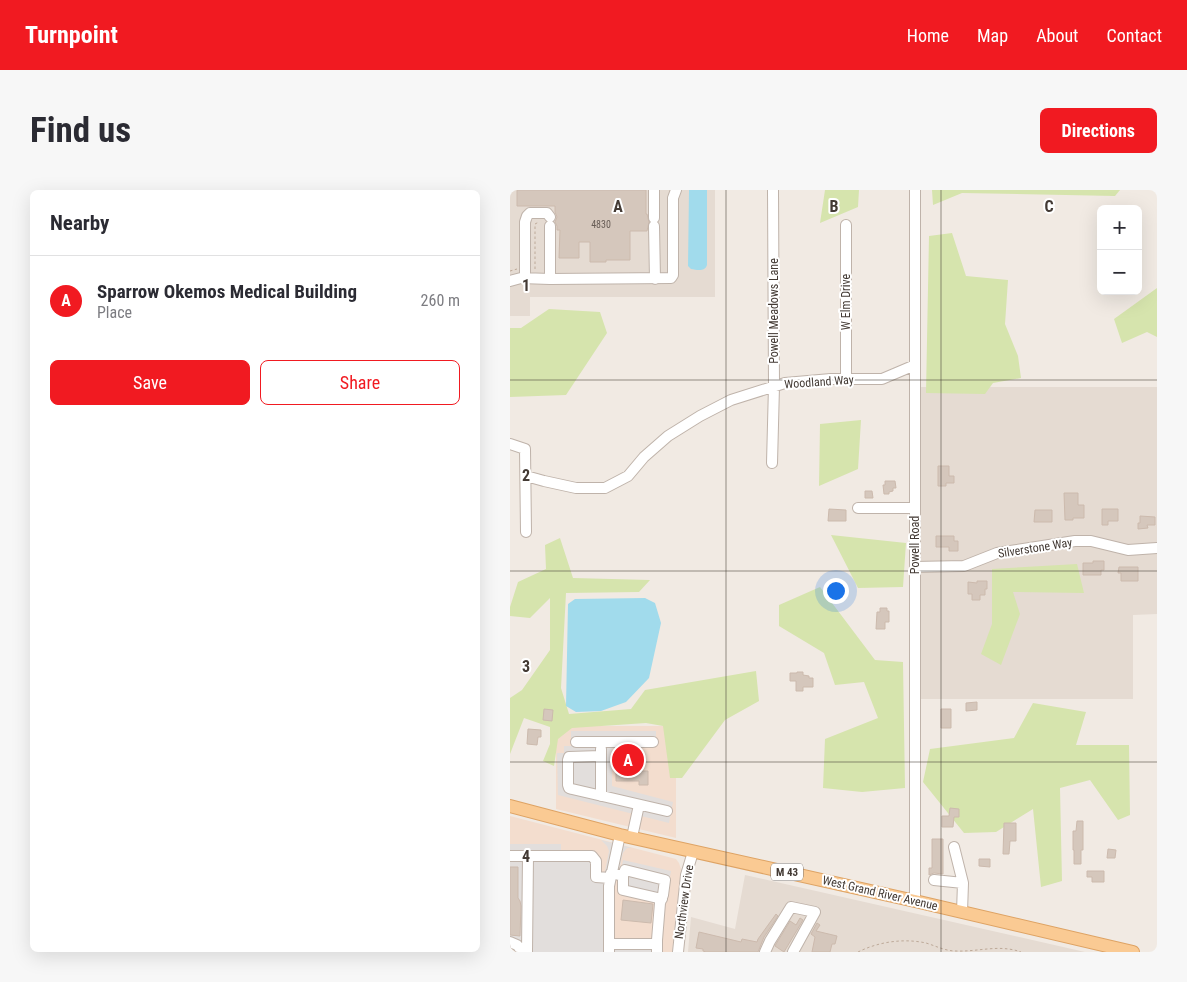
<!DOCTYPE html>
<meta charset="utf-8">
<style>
body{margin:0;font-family:"Roboto Condensed",sans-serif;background:#f7f7f7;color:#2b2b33}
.controls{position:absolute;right:15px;top:15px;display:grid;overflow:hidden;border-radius:8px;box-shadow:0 5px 20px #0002}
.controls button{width:45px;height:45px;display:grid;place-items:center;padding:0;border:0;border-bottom:1px solid #e1e1e2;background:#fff;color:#2b2b33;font:25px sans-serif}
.you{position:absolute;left:325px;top:400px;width:18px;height:18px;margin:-12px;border:4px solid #fff;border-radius:50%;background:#1a73e8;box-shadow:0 0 0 8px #1a73e833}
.badge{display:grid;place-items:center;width:32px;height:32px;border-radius:50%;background:#f11a21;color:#fff;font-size:16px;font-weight:700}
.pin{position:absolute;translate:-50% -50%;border:2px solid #fff;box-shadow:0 1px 5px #0006}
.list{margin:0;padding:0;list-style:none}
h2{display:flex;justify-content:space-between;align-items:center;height:65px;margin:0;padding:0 20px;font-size:21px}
h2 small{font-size:16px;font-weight:400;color:#7c7c81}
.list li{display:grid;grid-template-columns:32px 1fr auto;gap:15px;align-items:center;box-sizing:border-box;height:90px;padding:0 20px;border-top:1px solid #e1e1e2}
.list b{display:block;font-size:19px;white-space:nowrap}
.list p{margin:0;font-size:16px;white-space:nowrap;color:#7c7c81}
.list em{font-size:16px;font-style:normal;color:#7c7c81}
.actions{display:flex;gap:10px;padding:15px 20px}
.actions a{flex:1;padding:11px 0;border:1px solid #f11a21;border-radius:8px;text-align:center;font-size:18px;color:#f11a21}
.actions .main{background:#f11a21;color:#fff}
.map{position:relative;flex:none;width:647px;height:762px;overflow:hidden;border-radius:8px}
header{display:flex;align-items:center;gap:30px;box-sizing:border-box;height:70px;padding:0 25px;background:#f11a21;color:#fff}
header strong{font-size:24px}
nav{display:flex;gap:28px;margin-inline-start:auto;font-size:18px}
.intro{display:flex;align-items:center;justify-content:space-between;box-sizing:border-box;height:120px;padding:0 30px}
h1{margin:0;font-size:35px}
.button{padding:12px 22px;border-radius:8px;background:#f11a21;color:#fff;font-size:18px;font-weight:700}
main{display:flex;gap:30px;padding:0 30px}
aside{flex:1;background:#fff;border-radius:8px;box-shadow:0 5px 20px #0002}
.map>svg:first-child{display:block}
</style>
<header>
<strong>Turnpoint</strong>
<nav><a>Home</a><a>Map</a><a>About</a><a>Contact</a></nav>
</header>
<div class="intro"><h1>Find us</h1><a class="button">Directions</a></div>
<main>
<aside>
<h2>Nearby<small></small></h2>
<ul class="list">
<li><span class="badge">A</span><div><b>Sparrow Okemos Medical Building</b><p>Place</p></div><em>260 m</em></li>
</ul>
<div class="actions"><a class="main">Save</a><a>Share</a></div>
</aside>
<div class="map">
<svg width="647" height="762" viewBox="0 0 647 762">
<rect width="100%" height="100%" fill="#f1eae3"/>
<!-- residential -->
<path fill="#e5dbd2" d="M0,0H205V107H20V126H0Z
M410,197H647V424L623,425V509H410Z
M235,685L575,762H178L181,727L225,739Z"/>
<!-- commercial -->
<path fill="#f3ddce" d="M46,536H166V648L46,619Z
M0,626L166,669L169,673L171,679L162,762H0Z"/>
<!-- green -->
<path fill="#d6e4ad" d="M315,0H349L348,17L310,33Z
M422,0H610L605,6L452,3L423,15Z
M442,43L456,86L498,90L495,134L508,166L511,188L483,193L475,204L416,203L419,46Z
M647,98V147L637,142L612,153L604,129Z
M39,119L90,122L97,143L56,205L0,207V138H11Z
M351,230L348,279L309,296L310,234Z
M321,345L396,353L393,397L348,398Z
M50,348L63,388L140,390L129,402L56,403L51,498L59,524L121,519L135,500L246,481L249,511L215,530L172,588H160L153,536L136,533L62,538L48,549L44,576L33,571L40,554V537L14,528L0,564V508L12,500L40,460V408L20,428L0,426V417L8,392L36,379L35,355Z
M567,374L574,403L503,402L510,424L491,475L471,464L482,434V379Z
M310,397L365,470L393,472L395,598L352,602L313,598L315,549L368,528L354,492L325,495L314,463L269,436V415Z
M523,513L576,522L566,555H619L620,625L608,630L580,590L550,598L552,691L531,697L523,619L486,642L454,643L413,592L420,559L504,548Z"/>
<!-- parking -->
<path fill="#e2dedc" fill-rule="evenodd" d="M61,541H146V555L102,556V596L163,612L159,633L48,605L47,563H54V556H61Z
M91,650L122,658H117L113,663L109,681L111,680L113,670L161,681L155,713L154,714L151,755L152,762H7L0,758V654H51V660L86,663L89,666L90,681L93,683L95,681L99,661L97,656ZM108,689L110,691V703L146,712L144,751L105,749V697L106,690Z"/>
<!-- water -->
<path fill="#a1dbec" d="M179,0H197V75C195,82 187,80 181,79L178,76Z
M135,408L145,413L151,433L139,488L116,512L91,521L66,522L56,516L58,414L65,409Z"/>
<!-- building -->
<path fill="#d5c7bc" stroke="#ccbaad" d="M7,0H136V24H137L139,32L137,41H120V70H96V72H80V52H69V68H49L50,40H47V36L45,32L47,27L45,22V16H7Z
M428,276H439V286H444V293H436V296H428Z
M375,291H385L386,298H383V301L379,302V304H374L373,295H375Z
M355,301H362L363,308H355Z
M554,303H568V315H574V328H563V330H555Z
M319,319L336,320V331H318Z
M592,319H608V331H598V335H592Z
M525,320H542V332H524Z
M630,326L645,327V335H637L638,338L628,339V333H630Z
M426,346H444V351H448V361H439V357H426Z
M583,371H594V380H591V385H573V373H583Z
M609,377H628V391H611V383H608Z
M467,391H477V399H475V405H470V410H462V404H458V392L467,393Z
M370,418H377V421H379V432H375V439H366L367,422H370Z
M287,482H293V485L299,486V488H303V497H293V501H286V491H280V483H287Z
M467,512V520L456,521V513Z
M34,519L43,520L42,531L33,530Z
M431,519H441V538H431Z
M18,539L31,540V547H28L27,555L17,554Z
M106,560H129V581H138V595H129V591H106Z
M440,618L449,619V627H444L443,637H432V626H439Z
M567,631H573V660H571V674H564V660H563V641H566Z
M494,633H506V651H500L499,664H493Z
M422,649H433V684L424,683L419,685V678H422Z
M598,659L606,660L605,668H597Z
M469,669H480V677L469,676Z
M0,677H8V708L10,711L11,716L10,746L0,745Z
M577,681H594V692H582V687H577Z
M113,710L143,714L141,733L111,730Z
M266,724L268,726L254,747L248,762H196L193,761V759L186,758L189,742L231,752L232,749L247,752L248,749Z
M290,728L293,730L274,762L265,756L266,754L280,731L286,735Z
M307,733L310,735L306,741L327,746L325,754H322L320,762H302L305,747L301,744Z"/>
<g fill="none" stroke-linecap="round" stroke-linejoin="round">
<defs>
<path id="minor" d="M144,0V28
M336,35V189
M144,36L145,89
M15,88V32L17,26L20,23H37L40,27
M40,89V36
M0,91L11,88L40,89L161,88L163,85V8L166,0
M0,254L15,259L16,342
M262,273L264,196L263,0
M16,286L34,291L66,298H95L118,286L134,267L158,246L190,226L221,210L275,193L321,189H372L405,175
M348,318H405
M405,377L454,376L487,363L565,351H581L618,360L647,358
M66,552H143
M91,559V606
M91,566L59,567L58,570V595L59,598L62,599L157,621
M122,647L129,615
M444,657L453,693L452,722
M0,666H82L86,671V687L100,688
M101,683L113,686L115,680L155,690L153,705L150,713L147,750V762
M113,686V700L152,709
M424,690L453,693
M405,711V0
M0,752L7,755L13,762
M99,754H147
M17,762L18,666
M99,762V696L110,645
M168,762L176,685L183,662
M255,762L260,751L281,717L305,722L283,762"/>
<path id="major" d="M0,616L110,645L405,711L623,762"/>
</defs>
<!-- minor casing -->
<use href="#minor" stroke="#bfb3aa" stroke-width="12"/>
<!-- major casing -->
<use href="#major" stroke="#dea364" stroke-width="14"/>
<!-- path -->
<path stroke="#bda998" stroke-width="1" stroke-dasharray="2.5 2.5" stroke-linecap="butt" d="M25,79V34L29,32
M0,81L7,79
M348,762C368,752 393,748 416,753C426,756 435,761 446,761C468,762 489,754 511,762"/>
<!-- minor -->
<use href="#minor" stroke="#fff" stroke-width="10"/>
<!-- major -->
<use href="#major" stroke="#faca93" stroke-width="12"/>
</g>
<!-- grid -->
<path fill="none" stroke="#433a34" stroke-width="1" stroke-opacity="0.55" d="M216,0V762M431,0V762M0,190H647M0,381H647M0,572H647"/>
<g text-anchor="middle" stroke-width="4" stroke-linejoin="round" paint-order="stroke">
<!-- number labels -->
<g font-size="10" fill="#685d56">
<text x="91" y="38">4830</text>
</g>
<!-- shield labels -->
<rect fill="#fff" stroke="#7b7571" stroke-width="1" x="261" y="673.5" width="32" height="17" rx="4"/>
<g font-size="11" font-weight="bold" fill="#433a34">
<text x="277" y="686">M 43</text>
</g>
<!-- street labels -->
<g font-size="12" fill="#433a34" stroke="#fff">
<text transform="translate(336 112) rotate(-90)" y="4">W Elm Drive</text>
<text transform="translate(264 121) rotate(-90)" y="4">Powell Meadows Lane</text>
<text transform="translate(309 192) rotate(-4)" y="4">Woodland Way</text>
<text transform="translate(405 355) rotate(-90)" y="4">Powell Road</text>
<text transform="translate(525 358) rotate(-9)" y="4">Silverstone Way</text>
<text transform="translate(370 703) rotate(13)" y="4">West Grand River Avenue</text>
<text transform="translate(174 712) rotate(-82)" y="4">Northview Drive</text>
</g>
</g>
<g font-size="16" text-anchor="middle" font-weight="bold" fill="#433a34" stroke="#fff" stroke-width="4" stroke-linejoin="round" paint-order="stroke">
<text x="108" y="22">A</text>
<text x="324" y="22">B</text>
<text x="539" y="22">C</text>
<text x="16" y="101">1</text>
<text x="16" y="291">2</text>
<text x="16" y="482">3</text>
<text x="16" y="672">4</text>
</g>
</svg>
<div class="controls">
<button>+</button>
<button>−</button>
</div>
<div class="you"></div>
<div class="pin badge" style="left:118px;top:570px">A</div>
</div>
</main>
